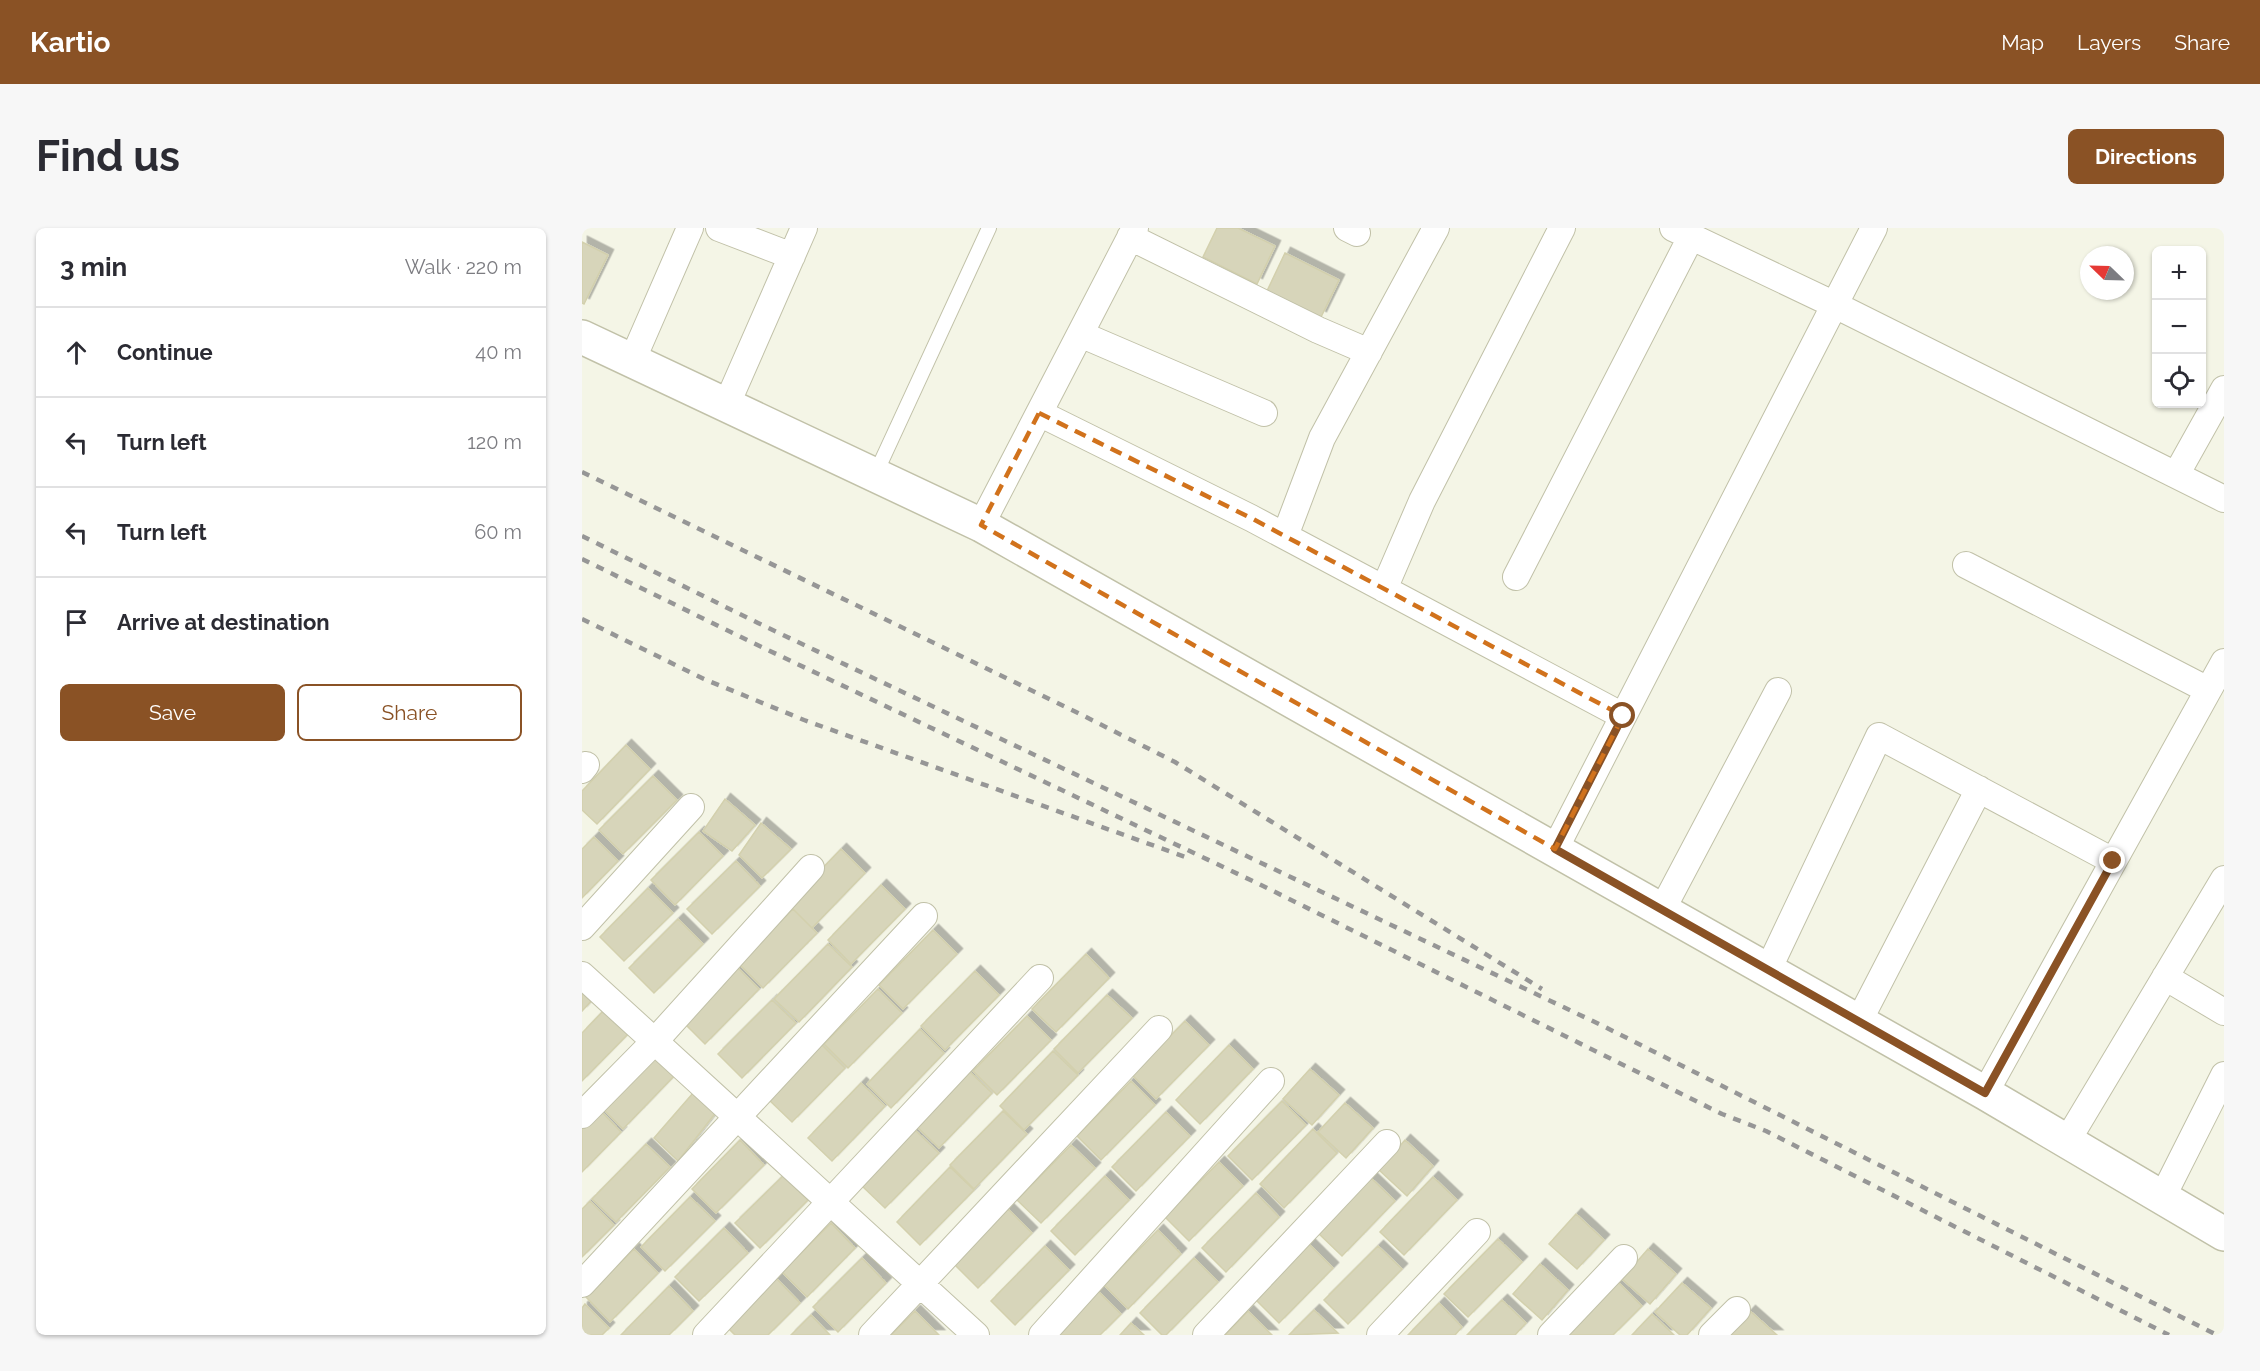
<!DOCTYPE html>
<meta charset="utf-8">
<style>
body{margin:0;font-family:Raleway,sans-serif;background:#f7f7f7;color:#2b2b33}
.controls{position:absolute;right:18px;top:18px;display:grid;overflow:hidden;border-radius:9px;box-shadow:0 2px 4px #0004}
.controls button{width:54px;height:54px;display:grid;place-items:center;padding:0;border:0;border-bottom:2px solid #e1e1e2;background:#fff;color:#2b2b33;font:30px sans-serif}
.compass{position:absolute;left:1498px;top:18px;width:54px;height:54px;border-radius:50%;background:#fff;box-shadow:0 2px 4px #0004;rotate:293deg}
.stop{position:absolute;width:18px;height:18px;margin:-14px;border:4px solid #8a5225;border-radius:50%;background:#fff}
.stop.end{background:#8a5225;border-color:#fff;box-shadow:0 2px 6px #0008}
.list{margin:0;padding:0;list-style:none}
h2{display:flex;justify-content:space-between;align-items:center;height:78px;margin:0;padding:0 24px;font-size:26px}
h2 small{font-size:20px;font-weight:400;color:#7c7c81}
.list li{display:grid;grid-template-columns:39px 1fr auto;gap:18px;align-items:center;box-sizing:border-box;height:90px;padding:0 24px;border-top:2px solid #e1e1e2}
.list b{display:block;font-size:22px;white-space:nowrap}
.list em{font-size:20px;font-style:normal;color:#7c7c81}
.actions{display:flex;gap:12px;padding:18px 24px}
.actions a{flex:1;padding:14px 0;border:2px solid #8a5225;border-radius:9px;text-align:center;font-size:21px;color:#8a5225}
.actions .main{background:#8a5225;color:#fff}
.icon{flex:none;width:33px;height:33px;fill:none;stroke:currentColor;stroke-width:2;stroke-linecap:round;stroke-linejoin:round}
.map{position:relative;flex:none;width:1642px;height:1107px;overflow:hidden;border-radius:9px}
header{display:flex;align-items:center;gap:36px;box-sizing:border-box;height:84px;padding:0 30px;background:#8a5225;color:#fff}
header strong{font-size:28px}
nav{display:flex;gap:33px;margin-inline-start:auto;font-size:21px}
.intro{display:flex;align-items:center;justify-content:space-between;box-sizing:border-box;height:144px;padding:0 36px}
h1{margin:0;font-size:42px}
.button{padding:15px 27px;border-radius:9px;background:#8a5225;color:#fff;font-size:21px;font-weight:700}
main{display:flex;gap:36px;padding:0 36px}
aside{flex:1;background:#fff;border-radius:9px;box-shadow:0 2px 4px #0004}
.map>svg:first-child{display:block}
</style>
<header>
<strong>Kartio</strong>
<nav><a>Map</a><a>Layers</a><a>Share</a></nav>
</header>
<div class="intro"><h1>Find us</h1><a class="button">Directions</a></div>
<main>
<aside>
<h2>3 min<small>Walk · 220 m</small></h2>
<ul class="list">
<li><svg class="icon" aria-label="ahead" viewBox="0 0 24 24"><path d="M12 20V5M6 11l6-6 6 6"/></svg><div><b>Continue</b></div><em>40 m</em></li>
<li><svg class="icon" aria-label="left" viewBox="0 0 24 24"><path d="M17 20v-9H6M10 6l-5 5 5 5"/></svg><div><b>Turn left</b></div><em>120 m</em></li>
<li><svg class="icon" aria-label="left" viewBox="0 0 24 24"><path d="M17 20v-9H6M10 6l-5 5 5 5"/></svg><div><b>Turn left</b></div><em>60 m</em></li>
<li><svg class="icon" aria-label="arrive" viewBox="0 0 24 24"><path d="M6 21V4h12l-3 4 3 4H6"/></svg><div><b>Arrive at destination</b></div></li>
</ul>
<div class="actions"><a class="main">Save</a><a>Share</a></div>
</aside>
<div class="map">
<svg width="1642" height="1107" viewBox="0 0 1642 1107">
<defs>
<filter id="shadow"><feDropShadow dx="5.5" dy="-5.5" stdDeviation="0" flood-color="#0004"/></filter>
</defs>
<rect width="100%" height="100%" fill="#f4f5e6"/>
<!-- building -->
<path fill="#d7d5ba" stroke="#d3d0ad" stroke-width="1.5" filter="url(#shadow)" d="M635,0H656L693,18L675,56L621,29Z
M0,14L26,27L2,76L0,75Z
M703,25L757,52L739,89L685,63Z
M44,517L68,541L15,596L0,582V563Z
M71,548L95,572L41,626L17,602Z
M143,571L173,597L150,623L121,603Z
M179,595L209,621L180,650L157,627Z
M117,604L141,628L93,677L69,652Z
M12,609L36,633L0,670V621Z
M259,621L283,645L230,700L206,676Z
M154,633L178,658L130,706L105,681Z
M299,657L323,681L269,736L246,712Z
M66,660L91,685L42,733L18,709Z
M211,681L235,705L181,760L157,736Z
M96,691L121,716L72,765L47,740Z
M351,702L375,726L321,781L297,757Z
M246,716L270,739L217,794L192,771Z
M504,726L527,750L474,804L450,781Z
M153,737L177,761L123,816L99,792Z
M393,743L417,767L363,822L339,798Z
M0,756L13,769L0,783Z
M296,761L320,785L266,840L242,816Z
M525,767L550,790L496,845L472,821Z
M190,772L214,795L160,850L136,826Z
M24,780L48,804L0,853V805Z
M445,788L469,812L415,867L391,843Z
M603,793L627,817L574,871L550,847Z
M338,801L362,825L309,880L285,856Z
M239,816L263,840L210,894L186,871Z
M647,817L671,841L618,896L594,872Z
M70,822L94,846L41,901L17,877Z
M471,823L496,847L442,902L418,878Z
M728,841L757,867L730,897L701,871Z
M386,842L410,865L357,920L332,896Z
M549,853L573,877L519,932L495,908Z
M279,855L303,878L250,933L226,910Z
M112,864L135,883L96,933L72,910Z
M700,873L724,897L670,952L646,928Z
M763,875L791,900L764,930L736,904Z
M16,880L39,904L0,944V896Z
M421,883L445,906L392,961L368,937Z
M584,884L608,908L554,963L530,939Z
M731,901L755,925L702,980L678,956Z
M333,902L357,925L303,980L279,957Z
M158,912L182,937L134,985L110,961Z
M823,912L851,938L825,968L797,942Z
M64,916L88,939L34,994L10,971Z
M489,917L513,940L459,995L435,972Z
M637,934L661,958L607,1013L583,989Z
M368,939L392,962L338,1017L315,994Z
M202,947L226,972L178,1020L153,995Z
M523,948L547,972L493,1027L469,1003Z
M851,949L875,972L822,1027L798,1004Z
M789,950L813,973L760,1028L735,1004Z
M674,965L697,989L644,1044L620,1020Z
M108,969L133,993L83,1043L59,1019Z
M8,973L32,997L0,1029V981Z
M426,981L450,1005L396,1060L372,1036Z
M994,986L1022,1012L995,1041L967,1016Z
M249,995L273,1020L225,1069L200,1044Z
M142,1000L166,1025L117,1073L93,1049Z
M576,1002L599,1026L546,1081L522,1057Z
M916,1011L940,1034L886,1089L862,1066Z
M727,1016L751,1040L697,1095L673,1071Z
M463,1018L487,1042L433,1097L409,1073Z
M796,1018L820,1041L766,1096L742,1072Z
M52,1021L76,1045L28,1094L4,1069Z
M1066,1021L1094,1046L1068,1076L1040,1051Z
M280,1030L304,1055L256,1104L231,1079Z
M612,1030L636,1054L584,1107H580L558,1085Z
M958,1036L986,1062L960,1092L931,1066Z
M194,1050L218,1075L186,1107H153L145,1099Z
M1036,1054L1060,1078L1031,1107H984Z
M1100,1055L1129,1080L1105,1107H1098L1073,1084Z
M87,1058L111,1083L87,1107H39Z
M515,1062L539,1086L518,1107H471Z
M920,1072L944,1095L933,1107H885Z
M857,1075L880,1099L873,1107H826Z
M3,1076L27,1100L20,1107H0V1080Z
M732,1082L756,1105L707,1107Z
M333,1083L357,1107H309Z
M666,1083L690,1107H643Z
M1168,1083L1195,1107H1146Z
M1070,1086L1092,1107H1050Z
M229,1087L248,1107H209Z
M549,1095L562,1107H538Z"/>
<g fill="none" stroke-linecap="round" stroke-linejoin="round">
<defs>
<path id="service" d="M293,247L407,0"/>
<path id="minor" d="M137,0L210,28
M765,0L775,5
M1091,0L1253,77L1642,271
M548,9L736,102L787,124
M498,106L682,185
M50,133L108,0
M144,178L222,0
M457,185L669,290L1041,488
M1594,247L1642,161
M399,297L553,0
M703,308L740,210L854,0
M1384,337L1626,462
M934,349L1109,9
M802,361L840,273L980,0
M0,542L4,537
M973,621L1292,0
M1080,682L1196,463
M0,699L109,579
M1186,742L1297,508L1531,633
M0,747L394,1107
M1583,749L1642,784
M1277,793L1397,561
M1403,865L1642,434
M0,887L72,814L229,640
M1485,913L1642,651
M1580,970L1642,847
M0,1056L342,688
M124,1107L458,750
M290,1107L577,801
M460,1107L689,853
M624,1107L805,915
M798,1107L895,1004
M969,1107L1042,1030
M1130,1107L1155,1082"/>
<path id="tertiary" d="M0,109L399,297L1403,865L1642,1006"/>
</defs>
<!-- service casing -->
<use href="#service" stroke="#c1c1a8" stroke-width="16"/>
<!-- minor casing -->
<use href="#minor" stroke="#c1c1a8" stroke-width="28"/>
<!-- tertiary casing -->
<use href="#tertiary" stroke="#c1c1a8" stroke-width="36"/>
<!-- service -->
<use href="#service" stroke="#fff" stroke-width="14"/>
<!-- minor -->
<use href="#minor" stroke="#fff" stroke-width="26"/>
<!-- tertiary -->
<use href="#tertiary" stroke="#fff" stroke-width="33"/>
<!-- rail -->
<path stroke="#969696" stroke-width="4.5" stroke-dasharray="8 8" stroke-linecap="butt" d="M0,244L494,484L593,534L960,761
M0,308L176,395L1019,797L1635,1107
M0,331L167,413L679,657L1140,886L1184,903L1587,1107
M0,391L122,451L222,492L609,631"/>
</g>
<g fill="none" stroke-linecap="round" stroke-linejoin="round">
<!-- route -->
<path stroke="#8a5225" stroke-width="8" d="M1041,488L973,621L1403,865L1531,633"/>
</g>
<!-- marked area -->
<path fill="none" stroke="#d1721c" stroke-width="4.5" stroke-dasharray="12 8" stroke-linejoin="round" d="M457,185L669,290L1041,488L973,621L399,297Z"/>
</svg>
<div class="controls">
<button>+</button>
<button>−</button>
<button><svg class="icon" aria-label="locate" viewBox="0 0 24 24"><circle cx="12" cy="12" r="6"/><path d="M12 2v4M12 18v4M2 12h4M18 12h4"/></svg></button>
</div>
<svg class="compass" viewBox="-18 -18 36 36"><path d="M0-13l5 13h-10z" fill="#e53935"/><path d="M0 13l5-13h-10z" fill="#7c7c81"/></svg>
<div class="stop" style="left:1041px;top:488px"></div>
<div class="stop end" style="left:1531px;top:633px"></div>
</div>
</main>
